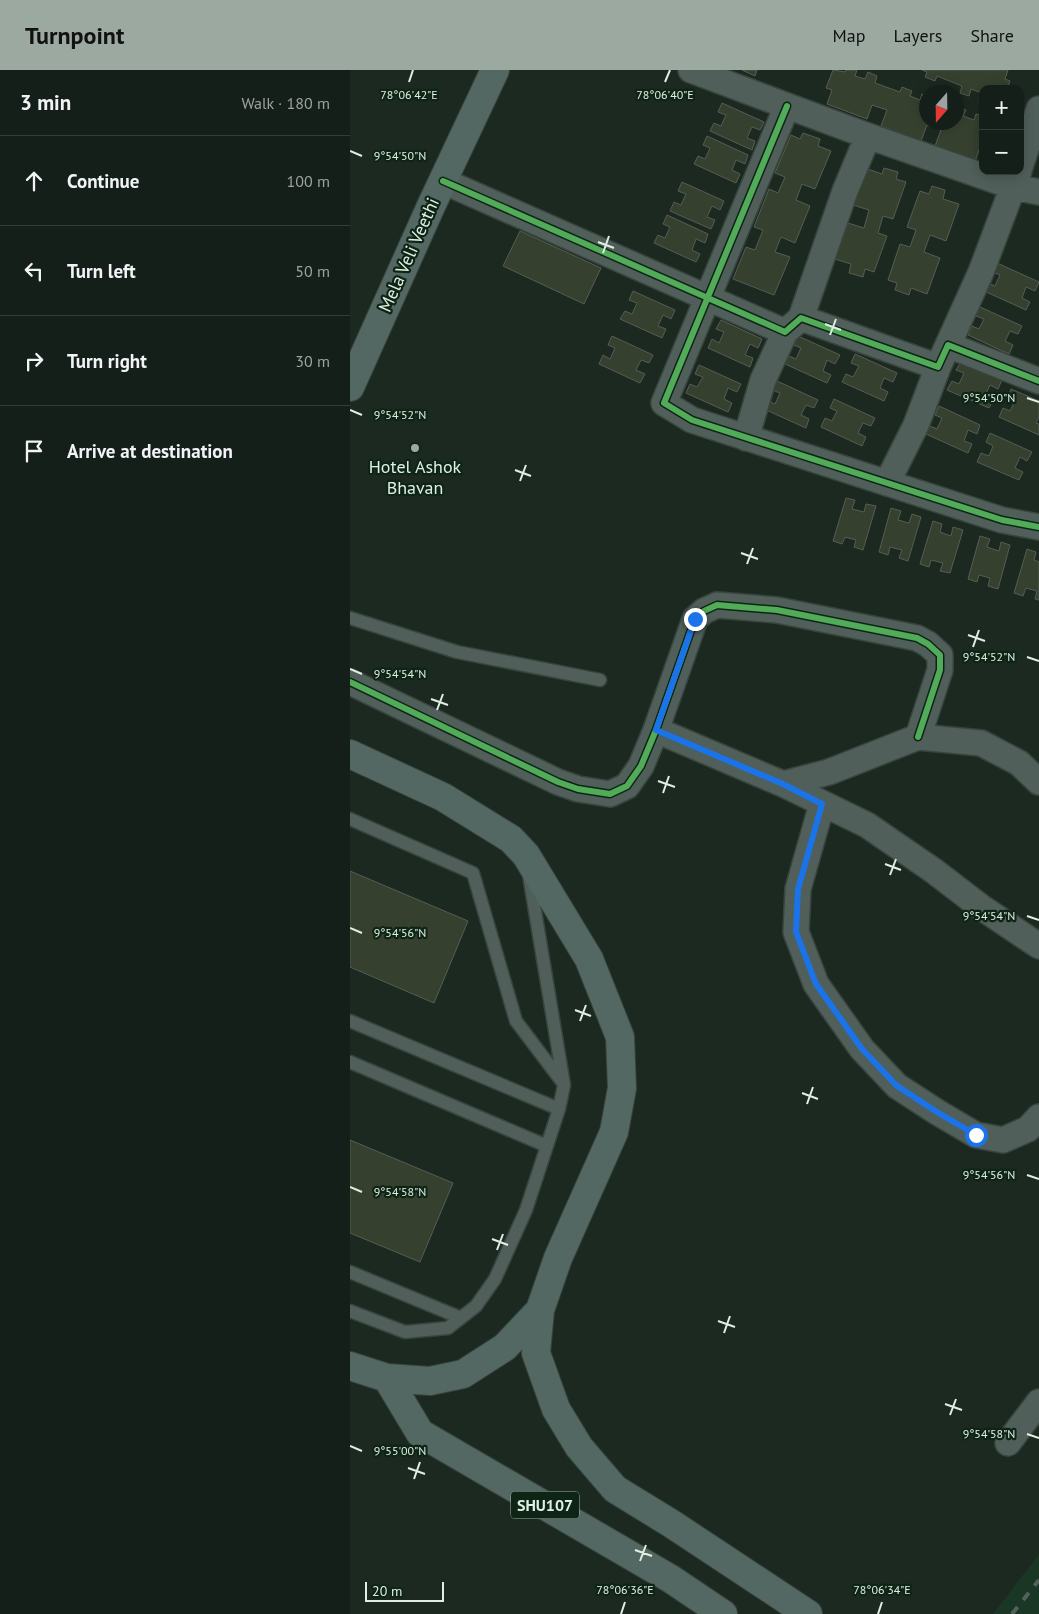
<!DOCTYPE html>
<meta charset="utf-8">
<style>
body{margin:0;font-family:"PT Sans",sans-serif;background:#1e2722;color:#f1f3f6}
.controls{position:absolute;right:15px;top:15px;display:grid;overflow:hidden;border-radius:10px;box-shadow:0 2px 12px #0003}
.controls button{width:45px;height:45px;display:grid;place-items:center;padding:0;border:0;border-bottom:1px solid #343d38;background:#151f19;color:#f1f3f6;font:25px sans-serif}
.compass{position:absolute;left:569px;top:15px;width:45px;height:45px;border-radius:50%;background:#151f19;box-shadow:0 2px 12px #0003;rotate:200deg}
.scale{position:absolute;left:15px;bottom:12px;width:79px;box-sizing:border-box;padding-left:5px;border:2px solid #e0eee4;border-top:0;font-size:14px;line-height:18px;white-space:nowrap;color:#e0eee4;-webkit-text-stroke:4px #0e2516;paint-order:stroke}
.stop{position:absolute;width:15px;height:15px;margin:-11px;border:4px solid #1a73e8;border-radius:50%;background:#fff}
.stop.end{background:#1a73e8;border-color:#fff;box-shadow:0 1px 5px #0008}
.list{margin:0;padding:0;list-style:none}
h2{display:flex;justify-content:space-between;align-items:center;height:65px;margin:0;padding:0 20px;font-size:21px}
h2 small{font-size:16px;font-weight:400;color:#9da2a2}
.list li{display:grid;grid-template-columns:32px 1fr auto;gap:15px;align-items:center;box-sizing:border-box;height:90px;padding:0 20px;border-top:1px solid #343d38}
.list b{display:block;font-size:19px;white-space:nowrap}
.list em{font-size:16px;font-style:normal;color:#9da2a2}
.icon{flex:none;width:28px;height:28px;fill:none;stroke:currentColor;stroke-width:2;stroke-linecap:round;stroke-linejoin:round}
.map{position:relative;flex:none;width:689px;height:1544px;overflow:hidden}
header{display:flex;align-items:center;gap:30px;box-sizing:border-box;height:70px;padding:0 25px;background:#9ba9a0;color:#111}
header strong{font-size:24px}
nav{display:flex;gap:28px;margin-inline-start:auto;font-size:18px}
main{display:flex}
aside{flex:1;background:#151f19}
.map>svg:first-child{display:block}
</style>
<header>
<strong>Turnpoint</strong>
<nav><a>Map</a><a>Layers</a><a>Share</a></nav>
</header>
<main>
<aside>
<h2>3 min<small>Walk · 180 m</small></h2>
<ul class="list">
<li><svg class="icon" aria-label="ahead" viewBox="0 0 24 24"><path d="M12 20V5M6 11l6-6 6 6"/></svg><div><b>Continue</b></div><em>100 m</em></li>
<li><svg class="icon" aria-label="left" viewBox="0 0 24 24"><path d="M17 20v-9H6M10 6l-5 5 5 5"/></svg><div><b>Turn left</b></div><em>50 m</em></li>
<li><svg class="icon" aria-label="right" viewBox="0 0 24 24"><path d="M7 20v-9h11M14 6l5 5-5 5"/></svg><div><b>Turn right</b></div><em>30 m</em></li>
<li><svg class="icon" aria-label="arrive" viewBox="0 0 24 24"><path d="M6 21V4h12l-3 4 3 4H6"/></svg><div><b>Arrive at destination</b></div></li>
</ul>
</aside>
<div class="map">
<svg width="689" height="1544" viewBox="0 0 689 1544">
<rect width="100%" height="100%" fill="#1c2921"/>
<!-- built -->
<path fill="#1a3624" d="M689,1484V1544H643Z"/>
<!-- building -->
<path fill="#36402f" stroke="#555d54" d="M392,0H407L405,6Z
M483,0L495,2L496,0H507L505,6L515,9L518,2L527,6L525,13L550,22L552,17L562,21L560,26L570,30L572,24L576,26V52H606V37L616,40L613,46L624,50L626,44L633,46V76L631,75L625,91L585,76L591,60L577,55L571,71L531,56L537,40L522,35L517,49L477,34L482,20L476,18Z
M572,0H658L655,9L660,11L657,19H633V31L629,30L632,23L621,19L619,26L610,23L612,16L587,6L585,11L575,7L577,2Z
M372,33L414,52L410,60L402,57L397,68L405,71L402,80L360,61L364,53L371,56L376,45L368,42Z
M453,63L470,69L468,76L481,81L465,119L452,114L446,130L460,136L445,173L431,167L425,182L440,187L424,225L383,209L396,177L405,180L413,160L404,157L419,119L428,123L435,107L425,103L441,65L450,69Z
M357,66L398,85L395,94L386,90L382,100L390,104L386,113L344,94L348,86L355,89L360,78L353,75Z
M515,98L532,104L534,98L548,102L546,109L556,112L543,149L533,146L528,163L537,166L524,202L515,199L513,207L499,203L501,194L485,189L498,153L514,158L519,140L503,135Z
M332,112L374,131L370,140L362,136L357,147L365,150L361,159L320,141L324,132L331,135L336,124L328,121Z
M582,116L595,120L593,129L609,134L596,171L580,165L574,182L590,188L577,224L561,218L559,225L545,220L547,213L538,210L550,174L560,177L566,160L557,157L570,121L579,124Z
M317,145L358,164L355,173L346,169L342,180L350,184L346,192L304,173L308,165L315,168L320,157L313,154Z
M170,161L251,198L234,234L153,196Z
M647,193L689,212L685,221L676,217L672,228L680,232L676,240L634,221L638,213L645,216L650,205L643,202Z
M283,221L325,240L321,249L313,245L308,256L316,259L312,268L270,249L275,241L282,244L287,233L279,230Z
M630,237L672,256L668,264L660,261L655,271L663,275L659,284L618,265L622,256L629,259L634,249L626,246Z
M371,250L412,269L408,278L400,274L395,285L403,288L400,297L358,278L362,269L369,273L374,262L366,259Z
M262,266L303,285L299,293L291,290L286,300L295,304L290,313L249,294L253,285L260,289L265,278L258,275Z
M448,266L490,285L485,294L477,290L473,301L481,305L477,313L435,294L439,286L446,289L451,278L444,275Z
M505,284L547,303L543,312L534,308L530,318L538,322L534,331L492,312L496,304L503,307L509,296L501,293Z
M611,292L652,310L648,319L640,315L635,326L643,330L639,338L597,320L602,311L609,314L614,303L606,300Z
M349,295L391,314L387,322L378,318L374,329L382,333L378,342L336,323L340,314L347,317L353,307L345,304Z
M427,311L468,330L464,338L456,335L451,345L459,349L456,358L414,339L418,331L425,334L430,323L422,320Z
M661,319L689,331V347L686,353L689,354V365L649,347L653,338L660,341L665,331L658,327Z
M484,329L525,348L521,356L513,353L508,363L516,367L512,376L471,357L475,348L482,351L487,341L480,338Z
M589,336L630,355L627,364L618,360L614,371L622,374L618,383L576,364L580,356L587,359L592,348L585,345Z
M640,363L682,382L677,391L670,387L665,398L673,402L669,410L627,392L631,383L639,386L643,376L636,372Z
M496,428L505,430L502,439L514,442L516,434L526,436L513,480L504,477L506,470L495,467L492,474L483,471Z
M541,438L551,441L548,450L559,453L562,444L571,447L558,491L549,488L552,480L540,477L538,485L529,482Z
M583,451L592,454L590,462L601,466L603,457L613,460L600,503L590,501L593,493L581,490L579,497L570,494Z
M630,466L640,469L637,477L649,481L651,472L660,475L648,519L638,516L640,508L629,505L627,512L618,509Z
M677,479L686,482L684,490L689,492V530L685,529L687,521L676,518L673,526L664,523Z
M0,801L118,851L84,933L0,897Z
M0,1070L103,1113L70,1192L0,1163Z"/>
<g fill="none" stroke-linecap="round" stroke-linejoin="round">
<defs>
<path id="lane" d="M0,548L107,582L250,610
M0,749L123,803L166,951L213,1013
M0,951L209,1039
M0,992L197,1076
M0,1202L111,1248
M0,1241L55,1262L98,1258L126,1236L145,1209L176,1140L209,1039L214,1015L179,805"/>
<path id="street" d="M341,0L518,66L664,117L689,122
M437,36L314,333L342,350L652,450L689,457
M670,97L689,39
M93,111L435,262L451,248L588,297L598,275L689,311
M451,248L495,121L518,66
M598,275L631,202L669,101
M396,368L413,310L435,262
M537,413L566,355L588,297
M0,612L208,712L228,719L260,724L277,716L291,696L306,660L345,549L354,541L367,535L427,540L567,568L578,574L590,585V600L568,667
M306,660L433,714L517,755L584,801L631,837L689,876
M433,714L479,702L568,667L631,673L669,693L689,712
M472,734L448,819L446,862L466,914L512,979L547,1016L587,1042L626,1065L653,1070L678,1059L689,1047
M658,1373L689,1332"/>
<path id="primary" d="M0,317L81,136L145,0
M0,684L93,727L161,769L176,785L239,889L270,967L272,1018L264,1062L208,1188L190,1240L186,1283L206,1339L229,1377L265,1419L322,1454L458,1544
M0,1296L37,1308L80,1311L113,1304L155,1277L190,1240
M37,1308L70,1363L321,1509L373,1544"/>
</defs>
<!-- lane casing -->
<use href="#lane" stroke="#38443d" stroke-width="15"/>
<!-- street casing -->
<use href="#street" stroke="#38443d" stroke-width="28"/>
<!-- primary casing -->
<use href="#primary" stroke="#38443d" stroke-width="30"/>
<!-- lane -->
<use href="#lane" stroke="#505f5a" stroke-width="12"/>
<!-- street -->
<use href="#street" stroke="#505f5a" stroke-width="25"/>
<!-- primary -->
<use href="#primary" stroke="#536763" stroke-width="28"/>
<!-- rail -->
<path stroke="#55605c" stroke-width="4" stroke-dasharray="9 9" stroke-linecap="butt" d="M662,1544L689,1510"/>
<defs>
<path id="cycleway" d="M437,36L314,333L342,350L652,450L689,457
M93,111L435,262L451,248L588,297L598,275L689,311
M0,612L208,712L228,719L260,724L277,716L291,696L306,660L345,549L354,541L367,535L427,540L567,568L578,574L590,585V600L568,667"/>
</defs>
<!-- cycleway casing -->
<use href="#cycleway" stroke="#0e2516" stroke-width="9"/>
<!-- cycleway -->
<use href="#cycleway" stroke="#51ab58" stroke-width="6"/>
</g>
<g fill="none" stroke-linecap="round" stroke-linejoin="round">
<!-- route -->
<path stroke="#1a73e8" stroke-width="6" d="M345,549L306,660L433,714L472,734L448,819L446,862L466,914L512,979L547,1016L587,1042L626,1065"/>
</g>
<!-- ticks -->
<path fill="none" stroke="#e0eee4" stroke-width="2" d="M59,12L63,0M315,12L320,0M0,81L12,86M248,172L264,178M253,183L259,166M475,254L491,260M480,265L486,249M677,328L689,332M0,340L12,345M165,400L181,406M170,411L176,395M391,483L408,489M397,494L403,478M618,565L635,571M623,577L629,560M677,587L689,591M0,599L12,604M81,629L98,635M87,640L93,624M308,711L325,717M313,723L319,706M535,794L551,800M540,805L546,789M677,846L689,850M0,858L12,863M225,940L241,946M230,951L236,935M452,1023L468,1029M457,1034L463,1017M677,1105L689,1109M0,1117L12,1122M142,1169L158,1175M147,1180L153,1164M368,1251L385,1257M374,1263L380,1246M595,1334L612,1340M600,1345L606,1329M677,1364L689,1368M0,1376L12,1381M58,1398L75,1404M64,1409L70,1392M285,1480L302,1486M290,1491L296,1475M271,1544L275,1532M528,1544L532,1532"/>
<!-- markers -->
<circle fill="#9ba9a0" stroke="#0e2516" stroke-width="2" cx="65" cy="378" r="5"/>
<g text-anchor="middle" stroke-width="4.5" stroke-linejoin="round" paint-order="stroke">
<!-- shield labels -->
<rect fill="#0e2516" stroke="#a1b2a6" stroke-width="1" x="161" y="1421.5" width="68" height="27" rx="4"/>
<g font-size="16" font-weight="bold" fill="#e0eee4">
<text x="195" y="1441">SHU107</text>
</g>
<!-- street labels -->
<g font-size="18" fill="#e0eee4" stroke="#0e2516">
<text transform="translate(59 185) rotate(-66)" y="6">Mela Veli Veethi</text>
</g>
<!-- poi labels -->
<g font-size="18" fill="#e0eee4" stroke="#0e2516">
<text x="65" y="403">Hotel Ashok<tspan x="65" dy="21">Bhavan</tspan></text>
</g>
</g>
<g font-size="12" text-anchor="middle" fill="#e0eee4" stroke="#0e2516" stroke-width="4.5" stroke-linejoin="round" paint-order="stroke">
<text x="59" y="29">78°06'42"E</text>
<text x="315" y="29">78°06'40"E</text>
<text x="50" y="90">9°54'50"N</text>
<text x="639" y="332">9°54'50"N</text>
<text x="50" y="349">9°54'52"N</text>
<text x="639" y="591">9°54'52"N</text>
<text x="50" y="608">9°54'54"N</text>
<text x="639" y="850">9°54'54"N</text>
<text x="50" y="867">9°54'56"N</text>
<text x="639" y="1109">9°54'56"N</text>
<text x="50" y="1126">9°54'58"N</text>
<text x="639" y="1368">9°54'58"N</text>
<text x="50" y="1385">9°55'00"N</text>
<text x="275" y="1524">78°06'36"E</text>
<text x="532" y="1524">78°06'34"E</text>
</g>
</svg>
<div class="controls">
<button>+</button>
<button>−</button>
</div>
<svg class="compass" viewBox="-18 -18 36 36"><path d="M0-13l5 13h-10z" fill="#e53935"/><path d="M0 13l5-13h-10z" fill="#9da2a2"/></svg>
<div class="scale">20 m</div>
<div class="stop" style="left:626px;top:1065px"></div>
<div class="stop end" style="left:345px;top:549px"></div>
</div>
</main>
